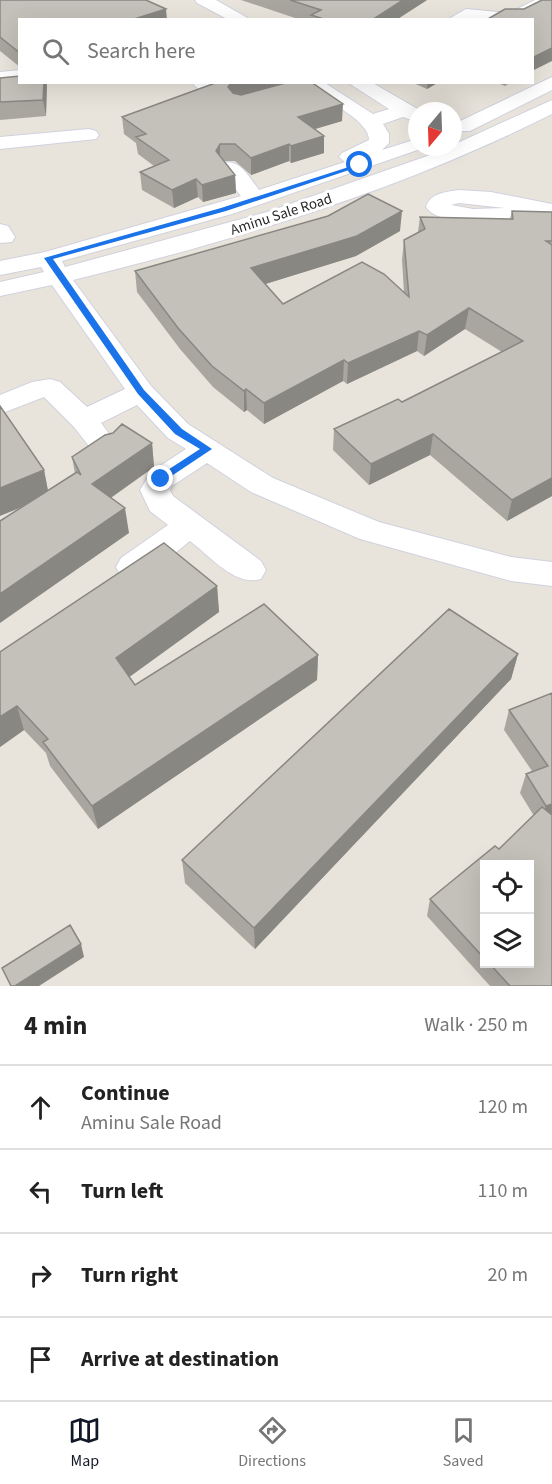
<!DOCTYPE html>
<meta charset="utf-8">
<style>
body{margin:0;font-family:"Source Sans 3",sans-serif;background:#f2f2f2;color:#222}
.controls{position:absolute;right:18px;bottom:18px;display:grid;overflow:hidden;border-radius:0px;box-shadow:0 6px 24px #0002}
.controls button{width:54px;height:54px;display:grid;place-items:center;padding:0;border:0;border-bottom:2px solid #e0e0e0;background:#fff;color:#222;font:30px sans-serif}
.compass{position:absolute;left:408px;top:102px;width:54px;height:54px;border-radius:50%;background:#fff;box-shadow:0 6px 24px #0002;rotate:199deg}
.stop{position:absolute;width:18px;height:18px;margin:-14px;border:4px solid #1a73e8;border-radius:50%;background:#fff}
.stop.end{background:#1a73e8;border-color:#fff;box-shadow:0 2px 6px #0008}
.list{margin:0;padding:0;list-style:none}
h2{display:flex;justify-content:space-between;align-items:center;height:78px;margin:0;padding:0 24px;font-size:26px}
h2 small{font-size:20px;font-weight:400;color:#767676}
.list li{display:grid;grid-template-columns:39px 1fr auto;gap:18px;align-items:center;box-sizing:border-box;height:84px;padding:0 24px;border-top:2px solid #e0e0e0}
.list b{display:block;font-size:22px;white-space:nowrap}
.list p{margin:0;font-size:20px;white-space:nowrap;color:#767676}
.list em{font-size:20px;font-style:normal;color:#767676}
.icon{flex:none;width:33px;height:33px;fill:none;stroke:currentColor;stroke-width:2;stroke-linecap:round;stroke-linejoin:round}
.map{position:relative;flex:none;width:552px;height:986px;overflow:hidden}
.search{position:absolute;background:#fff;box-shadow:0 6px 24px #0002;left:18px;right:18px;top:18px;height:66px;display:flex;align-items:center;gap:15px;box-sizing:border-box;padding:0 21px;border-radius:0px;color:#767676;font-size:22px}
.sheet{height:414px;background:#fff}
nav{display:flex;justify-content:space-around;align-items:center;box-sizing:border-box;height:84px;border-top:2px solid #e0e0e0;background:#fff;font-size:16px;color:#767676}
nav a{display:grid;justify-items:center;gap:3px}
nav .on{color:#111827}
.map>svg:first-child{display:block}
</style>
<div class="map">
<svg width="552" height="986" viewBox="0 0 552 986">
<rect width="100%" height="100%" fill="#e9e4db"/>
<g fill="none" stroke-linecap="round" stroke-linejoin="round">
<defs>
<path id="minor" d="M195,0H216L251,20H229L197,3Z
M535,0H552V4L521,20H447L466,9L509,13Z
M20,70V82L0,84V72Z
M552,77V90L470,131H456L453,127L456,123Z
M192,82H214L217,87L215,91C205,93 198,91 192,82Z
M298,82L325,83L373,114L389,109L347,82H371L421,111H417V122L403,117L383,124L389,134V143L382,150L417,139V147H426L232,214L62,261L65,267L267,212L453,147V145L552,100V114C401,190 237,240 73,280L151,386L188,424L273,478L379,522L511,557L552,562V586L511,581L360,539L251,492L207,463L172,486L170,490L173,496L261,561L266,570L261,579C235,587 210,556 190,541C170,556 146,583 121,576L116,567L121,558L168,525L150,511L140,490L151,472L186,449L168,438L137,405L101,423L120,448L116,455L106,458L96,455L74,427L44,397L0,414V395L32,382L50,379L60,382L87,407L125,389L52,285L0,296V282L44,272L41,267L0,275V261L45,252L241,196L218,167L222,163C240,158 249,177 259,190L345,162L339,157L342,153L369,140C369,121 329,102 313,92C298,91 285,102 270,98L267,94L270,90Z
M89,129L96,131L99,135L96,139L0,149V137Z
M459,190L491,192L552,204V218C547,216 539,214 534,214C525,215 515,219 506,221C487,224 438,225 426,207C430,193 446,192 459,190ZM459,203L505,208L473,209L451,205Z
M0,224L8,226L15,237L12,242L0,243Z"/>
</defs>
<!-- minor casing -->
<use href="#minor" stroke="#d0d1df" stroke-width="2"/>
<!-- minor -->
<use href="#minor" fill="#fff" fill-rule="evenodd"/>
</g>
<!-- wall -->
<path fill="#a9a6a0" fill-rule="evenodd" d="M0,0L20,20V67L0,51Z
M241,0H427L396,20H301Z
M0,78L47,82L46,116L0,120Z
M215,82H286L342,121L315,129L324,136V153L291,163L289,161L251,175L235,161H224L235,175L236,193L203,202L198,197L174,208L142,190L140,172L154,166L138,154L136,143L124,134L122,117L215,84Z
M411,82H439L427,89Z
M496,82H511L505,86Z
M512,211L552,212V496L507,521L430,455L369,485L333,450L334,429L402,402L502,352L465,329L424,356L417,351L347,384L343,381L264,424L247,410L244,412L213,387L180,349L137,292L135,271L400,231L356,256L265,284L283,304L404,293L402,260L404,240L418,232L420,217L510,219Z
M152,443L154,467L111,498L129,533L24,506L44,470L48,491L75,474L72,457Z
M217,586L219,612L129,677L135,685L318,655L317,680L98,829L50,766L46,753L24,730L0,747V652Z
M518,654L511,679L255,949L185,883L182,860Z
M552,693V986H490L427,916L430,899L499,849L534,816L520,793L526,774L532,771L504,730L509,710ZM484,864L530,963H484Z"/>
<!-- shaded-wall -->
<path fill="#898782" d="M403,0H427L396,20H372Z
M166,9L167,20H131Z
M552,48V61L532,71V58Z
M44,82H47L46,116L43,100Z
M232,82H286V83L233,98L228,87Z
M428,82H439L427,89Z
M343,104L342,121L298,134V117Z
M324,136V153L291,163V146Z
M220,144V161L216,151Z
M289,144V161L251,175V158Z
M235,175L236,193L203,202L202,185Z
M196,179L198,197L174,208L172,190Z
M402,211L400,231L356,256L252,288L251,268Z
M469,308L465,329L424,356L427,335Z
M419,331L417,351L347,384L348,363Z
M344,360L343,381L264,424V403Z
M246,389L247,410L244,412V391Z
M433,434L430,455L369,485L371,464Z
M152,443L154,467L96,508L92,484Z
M44,470L49,496L0,516V488Z
M552,478V496L507,521L512,500Z
M125,508L129,533L0,623V594Z
M217,586L219,612L121,683L116,658Z
M518,654L511,679L255,949L254,928Z
M318,655L317,680L98,829L92,806Z
M17,706L24,730L0,747V717Z
M552,804V820L539,825L546,806Z
M81,944L84,957L39,986H15Z"/>
<!-- building -->
<path fill="#c4c1ba" stroke="#898782" stroke-width="1.5" d="M0,0H146L166,9L131,20H20V53L0,37Z
M290,0H403L372,20H327L311,15L321,10Z
M542,0H552V48L532,58V20H486L505,9H524Z
M20,76V82H44L43,100L0,102V78Z
M218,82H232L228,87L233,93L241,95L289,82H311L343,104L298,117L324,136L291,146L289,144L251,158L235,144H220L216,151L235,175L202,185L196,179L172,190L140,172L169,160L136,137L146,134L122,117Z
M368,194L402,211L357,236L251,268L283,304L362,262L384,274L409,297L404,240L425,229L420,217L513,219L512,211L552,212V241H546L552,245V478L512,500L433,434L371,464L334,429L398,399L402,402L523,341L469,308L427,335L419,331L348,363L344,360L264,403L246,389L244,391L212,366L178,328L135,271L328,216Z
M0,406L44,470L0,488Z
M122,424L152,443L92,484L125,508L0,594V521L77,472L81,475L72,457L105,435L113,433Z
M164,543L217,586L116,658L135,685L264,604L318,655L92,806L43,742L48,739L17,706L0,717V652Z
M449,609L518,654L254,928L182,860Z
M552,693V804L546,806L526,774L548,766L509,710Z
M542,807L552,815V986H510L489,963H530V864H484V958L430,899L495,846L499,849Z
M70,925L81,944L15,986H11L2,968Z"/>
<!-- route -->
<path fill="#1a73e8" d="M358,164L364,165L226,211L53,259L144,390L182,429L212,449L164,481H157V477L200,449L175,434L138,394L44,258L221,208Z"/>
<g text-anchor="middle" stroke-width="6" stroke-linejoin="round" paint-order="stroke">
<!-- far-street labels -->
<g font-size="15" fill="#282828" stroke="#fff">
<text transform="translate(281 214) rotate(-18)" y="5">Aminu Sale Road</text>
</g>
</g>
</svg>
<div class="controls">
<button><svg class="icon" aria-label="locate" viewBox="0 0 24 24"><circle cx="12" cy="12" r="6"/><path d="M12 2v4M12 18v4M2 12h4M18 12h4"/></svg></button>
<button><svg class="icon" aria-label="layers" viewBox="0 0 24 24"><path d="M12 4l9 5-9 5-9-5zM3 14l9 5 9-5"/></svg></button>
</div>
<svg class="compass" viewBox="-18 -18 36 36"><path d="M0-13l5 13h-10z" fill="#e53935"/><path d="M0 13l5-13h-10z" fill="#767676"/></svg>
<div class="stop" style="left:360px;top:165px"></div>
<div class="stop end" style="left:161px;top:479px"></div>
<div class="search"><svg class="icon" aria-label="search" viewBox="0 0 24 24"><circle cx="10" cy="10" r="6"/><path d="M15 15l6 6"/></svg>Search here</div>
</div>
<section class="sheet">
<h2>4 min<small>Walk · 250 m</small></h2>
<ul class="list">
<li><svg class="icon" aria-label="ahead" viewBox="0 0 24 24"><path d="M12 20V5M6 11l6-6 6 6"/></svg><div><b>Continue</b><p>Aminu Sale Road</p></div><em>120 m</em></li>
<li><svg class="icon" aria-label="left" viewBox="0 0 24 24"><path d="M17 20v-9H6M10 6l-5 5 5 5"/></svg><div><b>Turn left</b></div><em>110 m</em></li>
<li><svg class="icon" aria-label="right" viewBox="0 0 24 24"><path d="M7 20v-9h11M14 6l5 5-5 5"/></svg><div><b>Turn right</b></div><em>20 m</em></li>
<li><svg class="icon" aria-label="arrive" viewBox="0 0 24 24"><path d="M6 21V4h12l-3 4 3 4H6"/></svg><div><b>Arrive at destination</b></div></li>
</ul>
</section>
<nav>
<a class="on"><svg class="icon" aria-label="map" viewBox="0 0 24 24"><path d="M3 6l6-2 6 2 6-2v14l-6 2-6-2-6 2zM9 4v14M15 6v14"/></svg>Map</a>
<a><svg class="icon" aria-label="directions" viewBox="0 0 24 24"><path d="M12 3l9 9-9 9-9-9zM9 14v-3h6M13 9l2 2-2 2"/></svg>Directions</a>
<a><svg class="icon" aria-label="saved" viewBox="0 0 24 24"><path d="M7 4h10v16l-5-4-5 4z"/></svg>Saved</a>
</nav>
